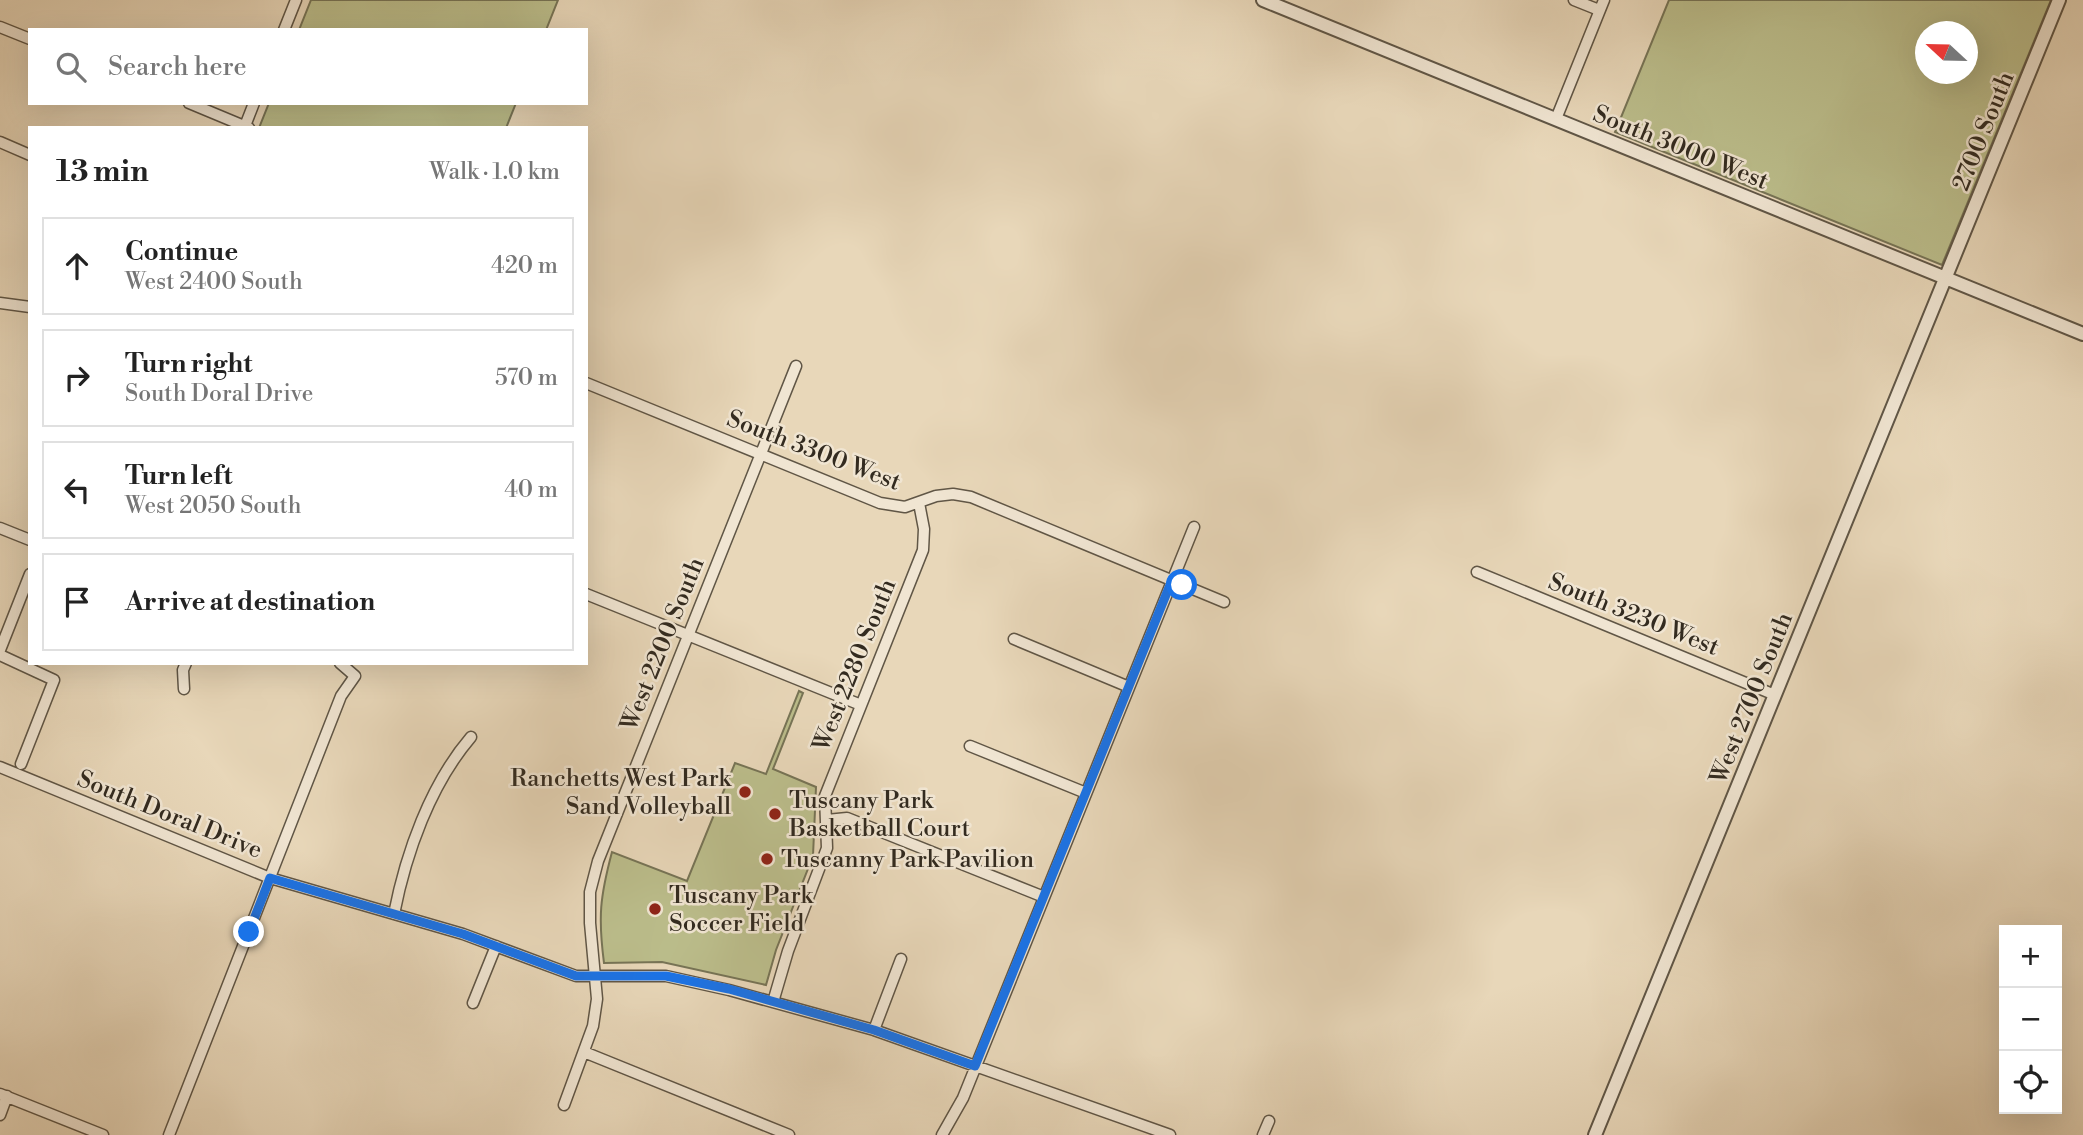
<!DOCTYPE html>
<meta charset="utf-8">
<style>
body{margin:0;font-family:"Libre Bodoni",serif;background:#f2f2f2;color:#222}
.controls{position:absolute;right:21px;bottom:21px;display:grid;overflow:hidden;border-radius:0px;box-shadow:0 7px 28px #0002}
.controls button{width:63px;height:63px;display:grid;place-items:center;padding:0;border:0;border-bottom:2px solid #e0e0e0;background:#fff;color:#222;font:35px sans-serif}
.compass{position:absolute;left:1915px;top:21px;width:63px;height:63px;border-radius:50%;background:#fff;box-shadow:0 7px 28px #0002;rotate:292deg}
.stop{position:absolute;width:21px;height:21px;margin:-16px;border:5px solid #1a73e8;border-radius:50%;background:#fff}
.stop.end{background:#1a73e8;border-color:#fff;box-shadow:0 2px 7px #0008}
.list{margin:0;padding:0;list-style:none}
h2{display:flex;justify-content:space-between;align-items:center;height:91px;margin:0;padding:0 28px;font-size:30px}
h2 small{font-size:23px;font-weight:400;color:#767676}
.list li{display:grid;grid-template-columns:46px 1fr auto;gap:21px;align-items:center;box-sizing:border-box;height:98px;margin:0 14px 14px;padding:0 14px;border:2px solid #e0e0e0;border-radius:0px}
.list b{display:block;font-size:26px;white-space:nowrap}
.list p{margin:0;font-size:23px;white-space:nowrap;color:#767676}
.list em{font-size:23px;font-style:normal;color:#767676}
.icon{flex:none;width:38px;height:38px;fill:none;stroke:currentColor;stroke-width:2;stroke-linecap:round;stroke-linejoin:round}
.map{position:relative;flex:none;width:2083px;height:1135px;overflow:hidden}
.search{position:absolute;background:#fff;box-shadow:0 7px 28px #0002;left:28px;top:28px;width:560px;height:77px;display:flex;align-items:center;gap:18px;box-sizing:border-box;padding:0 24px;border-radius:0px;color:#767676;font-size:26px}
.panel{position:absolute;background:#fff;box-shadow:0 7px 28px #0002;left:28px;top:126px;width:560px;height:539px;border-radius:0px}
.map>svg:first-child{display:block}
</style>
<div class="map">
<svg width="2083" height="1135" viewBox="0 0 2083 1135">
<rect width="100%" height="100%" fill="#e8d7b9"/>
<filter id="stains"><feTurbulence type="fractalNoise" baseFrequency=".00286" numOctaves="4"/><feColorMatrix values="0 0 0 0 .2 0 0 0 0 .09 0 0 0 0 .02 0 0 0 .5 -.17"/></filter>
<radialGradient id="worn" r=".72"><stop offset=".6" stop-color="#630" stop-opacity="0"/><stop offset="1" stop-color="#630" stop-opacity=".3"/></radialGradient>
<!-- green -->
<path fill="#bbbd8b" stroke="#777456" stroke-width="2" fill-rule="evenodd" d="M311,0H558L546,30H299Z
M1669,0H2051L1942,265L1615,132ZM1926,32H1968V74H1926Z
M269,103H516L506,128H259Z
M799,691L803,693L773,769L816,787L813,856L776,950L766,985L662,962L604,963C598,917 600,897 612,852L687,881L735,763L766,774Z"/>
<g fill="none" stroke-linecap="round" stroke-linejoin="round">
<defs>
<path id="minor" d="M1574,0L1599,10
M0,27L30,39
M284,30L296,0
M189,103L249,128
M1556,119L1604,0
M245,126L254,103
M0,142L30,155
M0,303L30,307
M586,383L880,503L905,507L936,496L953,494L971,497L1224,602
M0,528L30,540
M1477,572L1775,695
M586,594L861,705
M1014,639L1129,687
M0,650L30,574
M0,655L54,680L21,764
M184,689L183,670L186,663
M970,746L1086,793
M0,767L270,878L463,934L576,976H666L729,990L874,1030L1170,1135
M827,820L847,818L1044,897
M394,914C406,853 430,785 471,737
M773,1002L788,951L827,848L825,796L923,550L924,529L919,503
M473,1003L496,946
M874,1030L901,959
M584,1052L789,1135
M0,1094L103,1135
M564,1105L593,1026L597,999L590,923V892L598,861L796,366
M0,1115L7,1096
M169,1135L341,696L355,676L340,663
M942,1135L963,1098L1194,527
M1263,1135L1269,1121"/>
<path id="tertiary" d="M1263,0L2083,334
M1595,1135L2059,0"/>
</defs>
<!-- minor casing -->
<use href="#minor" stroke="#605646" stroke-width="13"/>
<!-- tertiary casing -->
<use href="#tertiary" stroke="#605646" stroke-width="16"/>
<!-- minor -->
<use href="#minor" stroke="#f0e5d2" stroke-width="10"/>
<!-- tertiary -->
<use href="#tertiary" stroke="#f0e5d2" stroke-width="12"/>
</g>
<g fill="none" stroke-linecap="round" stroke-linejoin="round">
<!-- route -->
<path stroke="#1a73e8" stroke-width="9" d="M249,932L270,878L463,934L576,976H666L729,989L874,1030L975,1066L1172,580L1182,585"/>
</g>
<!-- markers -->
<g fill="#8f2418" stroke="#f0e5d2" stroke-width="2.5">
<circle cx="745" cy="792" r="7"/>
<circle cx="775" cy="814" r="7"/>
<circle cx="767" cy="859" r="7"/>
<circle cx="655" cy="909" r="7"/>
</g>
<g text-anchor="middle" stroke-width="5" stroke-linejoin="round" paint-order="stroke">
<!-- street labels -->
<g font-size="24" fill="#332b20" stroke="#f0e5d2">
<text transform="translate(1983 131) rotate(-68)" y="8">2700 South</text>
<text transform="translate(1681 147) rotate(22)" y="8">South 3000 West</text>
<text transform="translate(814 450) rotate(21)" y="8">South 3300 West</text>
<text transform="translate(1634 614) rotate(22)" y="8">South 3230 West</text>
<text transform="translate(662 644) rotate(-68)" y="8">West 2200 South</text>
<text transform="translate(854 665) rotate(-68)" y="8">West 2280 South</text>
<text transform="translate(1751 698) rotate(-68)" y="8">West 2700 South</text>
<text transform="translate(170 814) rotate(22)" y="8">South Doral Drive</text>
</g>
<!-- poi labels -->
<g font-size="24" fill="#332b20" stroke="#f0e5d2" text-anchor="start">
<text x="731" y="786" text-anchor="end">Ranchetts West Park<tspan x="731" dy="28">Sand Volleyball</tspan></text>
<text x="789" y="808">Tuscany Park<tspan x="789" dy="28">Basketball Court</tspan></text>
<text x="781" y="867">Tuscanny Park Pavilion</text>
<text x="669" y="903">Tuscany Park<tspan x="669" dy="28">Soccer Field</tspan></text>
</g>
</g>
<rect width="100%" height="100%" filter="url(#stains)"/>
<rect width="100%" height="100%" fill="url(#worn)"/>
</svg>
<div class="controls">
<button>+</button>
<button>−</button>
<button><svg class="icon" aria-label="locate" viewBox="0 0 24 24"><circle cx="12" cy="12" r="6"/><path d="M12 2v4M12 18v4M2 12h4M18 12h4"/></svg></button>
</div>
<svg class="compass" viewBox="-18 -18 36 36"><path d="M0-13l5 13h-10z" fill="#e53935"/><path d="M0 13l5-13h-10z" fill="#767676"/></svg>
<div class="stop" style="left:1182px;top:585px"></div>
<div class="stop end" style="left:249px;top:932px"></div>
<div class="search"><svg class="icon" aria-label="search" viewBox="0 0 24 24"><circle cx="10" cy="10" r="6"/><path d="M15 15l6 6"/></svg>Search here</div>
<section class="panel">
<h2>13 min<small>Walk · 1.0 km</small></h2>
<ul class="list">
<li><svg class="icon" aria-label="ahead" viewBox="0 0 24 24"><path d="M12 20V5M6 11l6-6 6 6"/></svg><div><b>Continue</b><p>West 2400 South</p></div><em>420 m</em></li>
<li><svg class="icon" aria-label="right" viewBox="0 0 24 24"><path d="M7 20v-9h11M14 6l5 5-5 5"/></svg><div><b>Turn right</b><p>South Doral Drive</p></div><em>570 m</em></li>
<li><svg class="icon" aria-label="left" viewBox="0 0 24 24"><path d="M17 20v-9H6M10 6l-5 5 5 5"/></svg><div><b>Turn left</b><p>West 2050 South</p></div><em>40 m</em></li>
<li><svg class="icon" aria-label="arrive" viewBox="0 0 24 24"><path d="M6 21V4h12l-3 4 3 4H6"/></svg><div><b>Arrive at destination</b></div></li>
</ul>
</section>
</div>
